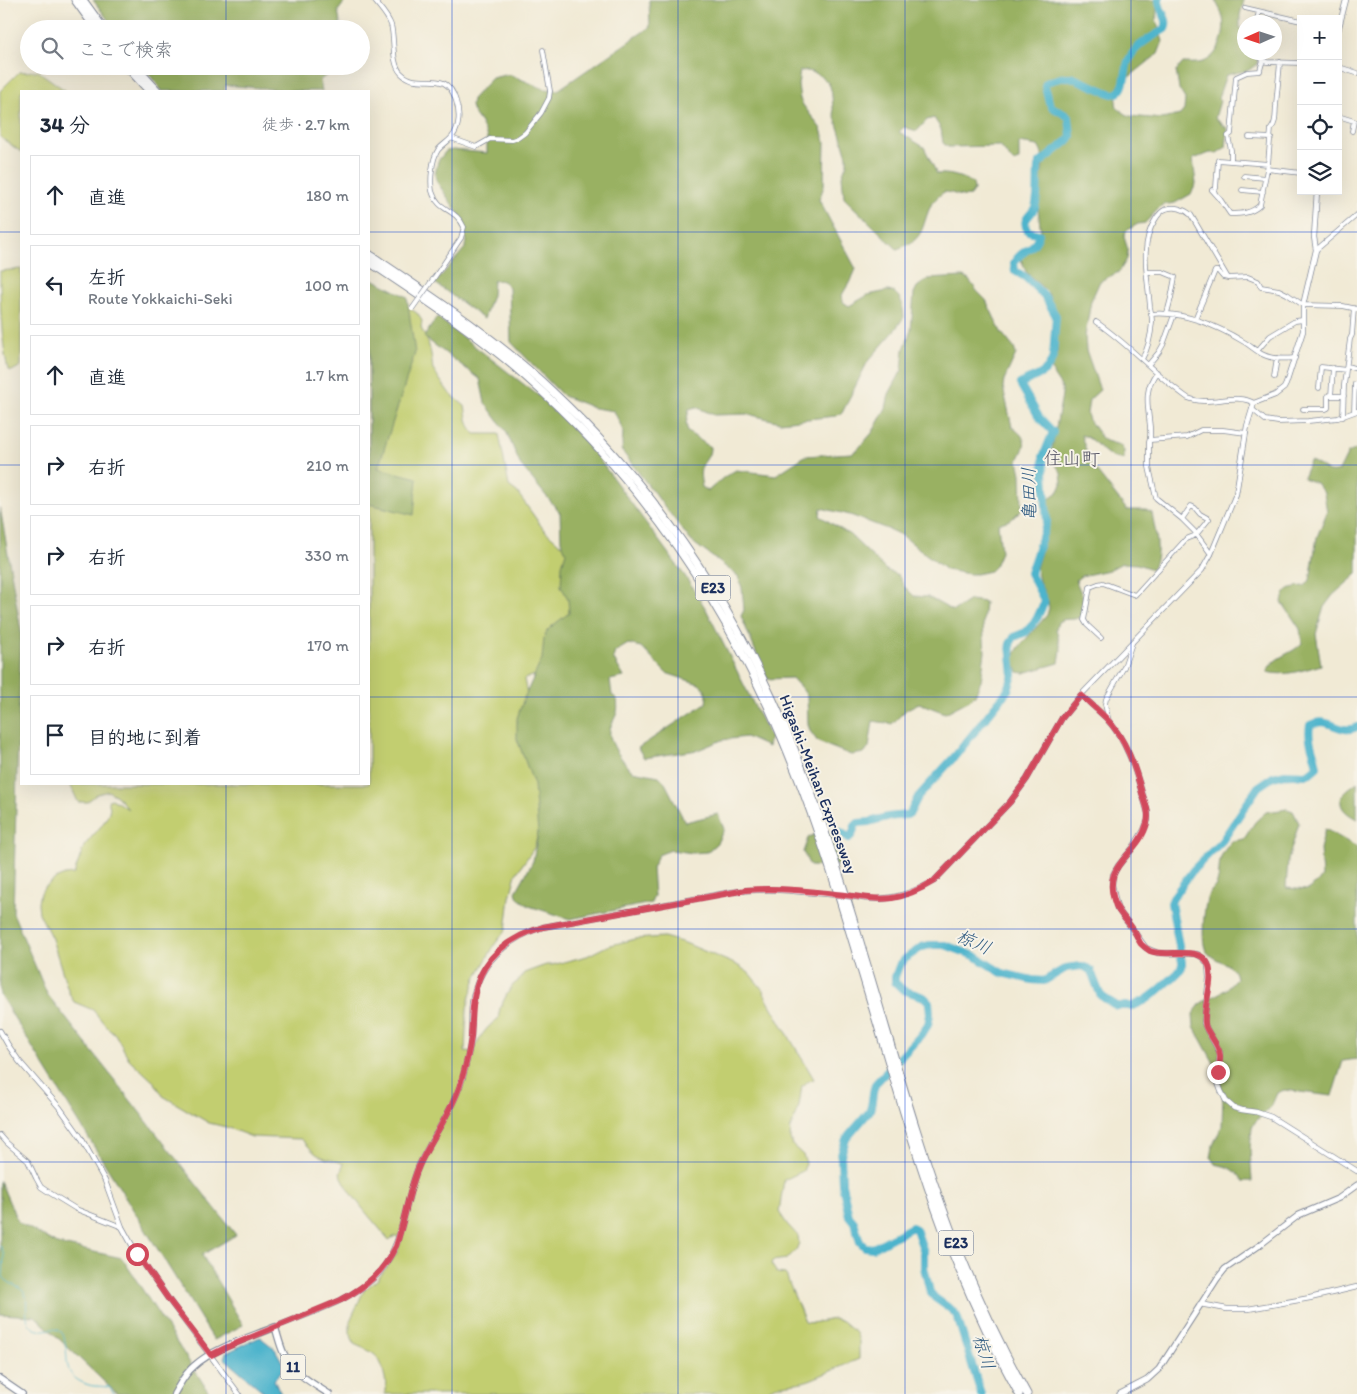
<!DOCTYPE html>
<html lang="ja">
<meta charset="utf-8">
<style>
body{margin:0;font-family:Itim,"Klee One",sans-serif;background:#f2f2f3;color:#1f2937}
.controls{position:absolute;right:15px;top:15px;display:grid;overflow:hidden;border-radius:0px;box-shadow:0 5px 20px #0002}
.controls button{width:45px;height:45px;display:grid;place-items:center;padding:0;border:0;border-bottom:1px solid #e0e1e3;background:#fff;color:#1f2937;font:25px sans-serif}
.compass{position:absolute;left:1237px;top:15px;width:45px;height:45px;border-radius:50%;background:#fff;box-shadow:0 5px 20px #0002;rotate:267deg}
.stop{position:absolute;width:15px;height:15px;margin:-11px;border:4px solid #d1495b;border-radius:50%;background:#fff}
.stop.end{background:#d1495b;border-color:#fff;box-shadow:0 1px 5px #0008}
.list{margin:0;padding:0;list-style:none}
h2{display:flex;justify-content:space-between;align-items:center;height:65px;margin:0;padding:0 20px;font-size:21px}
h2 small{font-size:16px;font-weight:400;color:#747a83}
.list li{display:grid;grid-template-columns:32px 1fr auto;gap:15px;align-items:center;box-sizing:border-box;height:80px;margin:0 10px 10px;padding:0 10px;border:1px solid #e0e1e3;border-radius:0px}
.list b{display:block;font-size:19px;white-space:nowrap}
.list p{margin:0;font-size:16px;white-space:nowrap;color:#747a83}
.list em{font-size:16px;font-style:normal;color:#747a83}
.icon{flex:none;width:28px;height:28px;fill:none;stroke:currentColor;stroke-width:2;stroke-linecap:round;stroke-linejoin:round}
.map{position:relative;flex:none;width:1357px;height:1394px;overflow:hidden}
.search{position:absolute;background:#fff;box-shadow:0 5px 20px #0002;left:20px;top:20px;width:350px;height:55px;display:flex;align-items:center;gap:12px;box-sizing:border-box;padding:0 18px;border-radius:28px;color:#747a83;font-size:19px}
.panel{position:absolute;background:#fff;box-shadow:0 5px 20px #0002;left:20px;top:90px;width:350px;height:695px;border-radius:0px}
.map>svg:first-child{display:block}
</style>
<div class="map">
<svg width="1357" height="1394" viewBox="0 0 1357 1394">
<rect width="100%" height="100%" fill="#f7f3e8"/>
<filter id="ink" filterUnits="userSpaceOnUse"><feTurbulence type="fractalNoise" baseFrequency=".02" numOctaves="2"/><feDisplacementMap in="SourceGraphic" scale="10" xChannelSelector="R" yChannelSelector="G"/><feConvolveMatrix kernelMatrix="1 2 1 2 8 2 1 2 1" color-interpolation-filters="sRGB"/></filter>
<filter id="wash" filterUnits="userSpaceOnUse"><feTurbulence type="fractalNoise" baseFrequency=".0096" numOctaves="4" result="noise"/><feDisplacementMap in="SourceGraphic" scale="20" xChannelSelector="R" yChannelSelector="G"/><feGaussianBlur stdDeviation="1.12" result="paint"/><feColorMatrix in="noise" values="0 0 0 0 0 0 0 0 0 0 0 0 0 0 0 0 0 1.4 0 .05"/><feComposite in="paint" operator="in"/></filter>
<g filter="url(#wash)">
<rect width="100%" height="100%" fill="#f1ead5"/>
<!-- green -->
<path fill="#c2ce70" stroke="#6e7e67" d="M38,71L66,91H21V152L0,137V91L19,72Z
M21,269V366L12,371L8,370C1,338 0,304 0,271Z
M369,285L381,287L418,314L422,321L421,328L428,342L431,354L433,370L450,394L465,406C468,420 465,422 475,434H499L509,486L517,492L544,530L560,544L570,545L573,614L535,675L524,679L532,720L544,813L534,848L516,874L510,897L506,930L495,944L476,978L470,996L467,1009L465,1051L473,1052C479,1038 485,1028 498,1019L500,1008L507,994L513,985L518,981L524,973L546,965H552L587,956L607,946L635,939L664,937L685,943L737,965L749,973L763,990L768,1001L814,1079L807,1082L802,1086L799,1106L791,1127L790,1138L792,1145L803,1155L806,1163L803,1171L784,1180L779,1212L787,1224L798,1236L799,1243L796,1250L787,1259L772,1261L771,1264L777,1273L785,1274L787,1277L789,1283L805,1322L812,1323L833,1319L842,1321L856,1333L859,1341V1359C843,1365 828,1373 812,1379C796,1386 777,1381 763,1394H385C386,1387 386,1380 384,1374C380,1353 371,1352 354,1344L350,1332V1321L364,1290L377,1280L387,1267L397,1253L402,1238L395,1236L389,1240C372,1219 351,1198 340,1173L344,1164C336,1160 327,1160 320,1156C312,1153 308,1144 301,1139L252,1137L226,1127L209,1123L163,1096L155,1083L129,1059L115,1034L106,1026L93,1010L74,1002L69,993L52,939L39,913L38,903L39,897L43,889L55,879L65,875L74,874L84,846L102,825L108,815L110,808L108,800L112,799L128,809L117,796L108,791L97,794L87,802H78L70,784H369Z"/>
<!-- forest -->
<path fill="#99b162" stroke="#5a7060" d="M93,0H346L338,11L341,29H115Z
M649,0H1158L1156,20L1163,41L1158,54L1119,85L1116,102L1117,108L1129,116L1162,119L1180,115L1184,110L1185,99L1179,89L1176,71L1183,63C1189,63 1197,64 1203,62C1219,57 1226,33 1223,18C1222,12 1218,6 1215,0H1244L1240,15V28L1244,32V52L1251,53L1258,61L1257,64L1249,70L1226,75L1218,98L1220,101L1215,118L1228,129L1226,147L1217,153H1210L1193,159L1196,184L1191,194L1175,203L1162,205L1145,223L1138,224L1126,231L1124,237L1128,250L1127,259L1119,272L1100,281L1091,301L1085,336L1086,350L1100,390L1089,400L1087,414L1089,420L1101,437L1106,441L1120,445L1124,451V459C1104,460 1098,439 1081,435L1090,463L1127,510H1146L1152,513C1155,531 1162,553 1152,569L1137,564L1122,563L1109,570L1081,576L1076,580C1078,590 1094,611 1078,618C1071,621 1066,617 1058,622L1056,629L1061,649L1059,663L1024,673L1018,672C1013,661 1012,658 1019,647L1047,615L1049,608L1048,601L1039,581L1036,568L1050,521L1048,499L1059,491L1062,484L1061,472L1052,460L1051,454L1062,395V388L1054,376L1051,367L1057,353V318L1048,293L1026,272L1021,259L1023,252L1041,231C1039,218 1037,205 1038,192C1040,176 1048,160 1038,146L1019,143V160L1013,162L1000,146L948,147L943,143L941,129L934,118L927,120L917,131L904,127L899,132L924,147L937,174C951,173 961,177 973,183L974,190L970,196C960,198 954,192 944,192C940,195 935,199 932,203C920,227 927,239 897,249L844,198L842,176L847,163V156C843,142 838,128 834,114C832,106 833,94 830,86C826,77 810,69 800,71L798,85L800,99L803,105L821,129L825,142L824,186L819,200L856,269L853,276L842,295L843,302L849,306L868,295L887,291L894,292L899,297L902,303L904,317L892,334L868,361L842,413L836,416L780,422L748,414L714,415L696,407L689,409L686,424L688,432L710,447C710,457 706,458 702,466C699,473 701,480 702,487L708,491L724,477L736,470L776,475L805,456L852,453L858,449L872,433L886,408L889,394L902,370L904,349L911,330L914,293L917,287L928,279L963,277L969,280L977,291L986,300L1001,332L1014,348L1016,354L1004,380L1003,387L1012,427C1028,439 1027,443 1018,460L1021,474L1022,509L1012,519L998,524L1001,552L995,566L990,571L976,574H969L946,570L903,536L890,530L850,515L821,508L820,516L850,535L886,570L898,575L904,586L914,596L928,597L953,611L970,600L985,602L983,624L985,652L981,681L975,695L970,700L945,713L919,703L907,709L892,724L873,721L869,747L865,753L851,755L818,742L810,731L808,724L807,696L803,690L792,678L767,679L741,616L744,610L742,588L738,576L691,541L622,451L623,430L614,411L594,408L563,396L511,342L509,288C505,281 501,279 493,281L492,295L484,319L435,283L465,248L467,242L460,216L437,182L435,175L438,161L446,151L453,150L487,153V137L481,123L473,112L471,106L472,99L492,78L505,75H511L544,89L558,90L650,27Z
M143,66H340L320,80L322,91H295L225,85V91H162Z
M369,277L407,297L415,353L378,468L417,478L414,515L369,504Z
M437,317L544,400L587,443L685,576L706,609L770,737L768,747L746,737L722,740L698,750L644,758L638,748L706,703L707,696L705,689L699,684L666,673L641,647L628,644L615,652L613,658L624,677L610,680L612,695L617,699C619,714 616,714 611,726C605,740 623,761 632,771L659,776L664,781L685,822L718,814L724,829L717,843L707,852L693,853L671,850L658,855L652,868L654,896L651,903L570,919L529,906L518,898L516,892L533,861L538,833L534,785L517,739V718L524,698L542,659L544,638L547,631L552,626L569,613L568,599L561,586L562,565L566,552L561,541L560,513L520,464L506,431L485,403L480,379L424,337Z
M1357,449V573L1355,576L1333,595L1324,607L1316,634L1321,665C1304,670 1284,677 1267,672C1272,656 1292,655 1302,643L1300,629L1282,602C1285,587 1292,587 1305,586L1310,580L1317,537L1327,512L1324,493L1316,483L1303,478L1310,461C1323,464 1324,476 1339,471L1348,453Z
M0,507L21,631L13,913L47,994L236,1235L202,1255L243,1325L214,1340L0,995Z
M1357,782V819C1347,814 1335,806 1344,793C1347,789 1353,786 1357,782Z
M1287,809L1293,811L1299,823L1288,860L1286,888L1307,890L1318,882L1322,876L1320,849L1325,829L1357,847V975L1355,987L1357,998V1059L1343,1061L1332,1096L1284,1090L1277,1093L1271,1107L1255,1122L1252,1128L1250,1149L1252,1181H1243C1236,1169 1229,1167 1215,1164L1211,1158L1213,1145L1222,1126L1223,1093L1215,1065L1194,1027L1193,1014L1201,1003L1227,989L1236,979C1235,962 1216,963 1207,952C1200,945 1204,905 1208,896C1210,891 1215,888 1217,883C1220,875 1218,865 1221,857C1223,851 1228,846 1232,841L1244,839L1255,822L1266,812Z
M819,832L834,833L844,857L843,864L826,867L810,866L803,852L808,838Z
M0,1181L18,1222L57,1244L122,1258L210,1394H117L35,1316L0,1314Z"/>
<!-- water -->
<path fill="#4db4cc" stroke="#347295" d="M260,1337L275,1349L285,1367L274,1380L281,1394H266L224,1358L226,1353Z"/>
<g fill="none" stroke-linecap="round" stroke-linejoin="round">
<!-- stream -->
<path stroke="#4db4cc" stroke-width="1" d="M0,1245L4,1254L3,1277C10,1286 23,1286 26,1296C28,1306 23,1323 35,1329C43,1333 54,1325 61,1332C64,1334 64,1338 65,1342C69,1361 62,1375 86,1384C93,1387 101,1386 109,1387L114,1394"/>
<!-- river -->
<path stroke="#4db4cc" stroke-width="8" d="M841,832L849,838L852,835L855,826L858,823L869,822L887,817L907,815L910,813L918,797L956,755L1008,690L1013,675L1010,644L1014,637L1026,632L1032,625L1037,618L1044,603V600L1030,573L1047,522L1043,457L1053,432L1039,417L1020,384C1035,375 1047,377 1053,357L1056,316L1045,297L1025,277L1015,271L1014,263C1022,248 1033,253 1039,234L1028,231C1020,218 1032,216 1035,207C1039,197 1037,179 1038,167L1040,163L1069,140L1071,136L1069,117L1052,107L1049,102L1045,86L1046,83L1050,81L1064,77H1071L1112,94C1127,94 1124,72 1128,62C1134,45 1151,38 1165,29C1170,17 1159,13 1159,0
M981,1394L957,1316L952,1310L935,1298L930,1292L924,1267V1252L916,1229L912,1227L873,1248L865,1247L860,1242L854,1222L849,1216L842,1184L841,1155L846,1139L869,1112C874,1102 871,1092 876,1083L913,1044L924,1031L928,1025L930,1014L929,1002L924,997L903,990L895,982V977L899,966L906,958L922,947L930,945H945L975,956L1002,973L1032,980L1044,981L1066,968L1081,966L1087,968L1091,971L1100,994L1104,998L1117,1006H1133L1146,1000L1158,991L1178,973L1182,967V962L1171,903L1174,896L1193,870L1222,841L1258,787L1273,777L1285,774L1305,775L1310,773L1317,767C1315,752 1307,741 1310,725C1330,715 1339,736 1357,727"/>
</g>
</g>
<g filter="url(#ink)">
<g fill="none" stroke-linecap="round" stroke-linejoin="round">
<defs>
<path id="minor" d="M374,0C380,8 388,16 391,25C395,39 391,63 401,73C419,92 446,65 456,101C460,113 460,127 452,137C448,142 442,145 438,150C432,159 430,180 432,191C438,212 456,208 464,227L461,238L434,278
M1245,8L1301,21
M1256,22L1259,12
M1254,52L1264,61L1267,62L1301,63
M1338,116L1354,121L1352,131
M1249,137L1271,138
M451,138L476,147L490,139L512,140L518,138L525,133L541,113L549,98L550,91L543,50
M1231,161V150L1228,136L1231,134L1236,77L1247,72L1260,71C1261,64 1264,59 1266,52
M1267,169L1301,173
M1244,176L1265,178
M1212,190L1220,199L1230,214C1242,214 1252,213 1260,205L1268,164L1271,129C1277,122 1275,114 1276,106C1277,91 1279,77 1280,62
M1242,190L1263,192
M1214,192L1216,188L1218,160L1268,164
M1316,250L1357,215
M1147,272H1163L1175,277L1171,298L1167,313
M1151,314C1183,311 1217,326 1244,342C1251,346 1257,352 1264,355C1272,359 1285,359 1295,358
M1195,319L1215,271H1218L1223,277L1228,278
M1096,322C1129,344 1155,375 1188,398C1209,407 1234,392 1254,403
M1257,351L1270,336L1295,321L1303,320
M1142,359C1149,347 1151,336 1152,322C1152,317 1151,312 1150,307C1148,278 1139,245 1155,220C1158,215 1161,211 1166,209C1175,206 1185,209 1191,215L1228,278L1248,277L1258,281L1261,287L1279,290L1287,294L1303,305L1343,306L1357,309
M1148,365L1159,352L1163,345L1174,315
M1347,366L1357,369
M1157,372C1143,390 1148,406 1150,427C1150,432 1151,438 1149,442V467L1156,498L1182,519L1194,531L1211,554
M1274,377L1277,358
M1319,388L1321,367L1346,370
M1331,396L1333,368
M1252,409L1265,420L1278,422L1308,421L1338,418L1357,411
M1303,409H1326L1328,408V396H1344
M1354,412L1355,384
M1343,417L1344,385L1350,339L1352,335L1354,308
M1150,440L1187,437L1201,430H1223L1246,433
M1101,638L1087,625L1084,620L1090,587L1098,584L1103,583L1135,595L1186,539L1196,535L1209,519L1200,514L1195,508L1191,506L1182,519
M1109,722L1105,704L1106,699L1124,667L1132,643
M0,1135L7,1143L28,1161L36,1178L41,1187L50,1193L76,1209L122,1227"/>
<path id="tertiary" d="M1338,31L1346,0
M1338,67L1357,73
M1081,695C1090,703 1099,711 1107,719C1131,746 1138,780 1148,813V820L1144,830L1132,849L1118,866L1113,875L1112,885L1117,908L1146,948L1158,953L1197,954L1203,958L1208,964L1209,978L1204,1023L1207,1030L1220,1053L1217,1080L1221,1091L1226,1101L1234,1108L1242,1110L1256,1112L1271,1117L1357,1171
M856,897C884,903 909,895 934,881L1010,802L1027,779L1062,718L1081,695L1202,570L1211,554L1236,494L1247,426L1254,403L1275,395L1284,388L1286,384L1303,331V305L1316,250L1314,237L1317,191
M0,1031L8,1045L19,1061L60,1108L80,1136L105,1181L122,1227L137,1254L169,1300L239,1394
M1200,1304L1227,1309H1248L1310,1298L1357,1287
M275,1327C307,1314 354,1300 378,1274C405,1243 404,1201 419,1165C433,1134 453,1111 463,1077C466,1064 470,1050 471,1037C472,1025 471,1014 472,1003C478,964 507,938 543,927L732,892C767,887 792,891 827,894"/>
<path id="secondary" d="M1120,1394L1147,1380L1159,1369L1217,1279L1225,1269L1260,1245L1299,1215L1339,1198L1357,1185"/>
<path id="primary" d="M0,1379L22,1394
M174,1394C180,1384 185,1373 194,1366C213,1348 251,1337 275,1327C278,1336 280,1346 284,1354C293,1373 312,1383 329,1394"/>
<path id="motorway" d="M75,0L96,29
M83,0L104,29
M126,66L149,91
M135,66L158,91
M369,254C433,297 497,339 553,392C639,473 709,570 761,675C806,766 837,865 866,962C893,1051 917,1141 950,1228C972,1285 997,1340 1027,1394
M369,262C423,298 478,334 526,377C630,469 710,580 768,706C806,789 834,878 860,966C887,1054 911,1143 943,1229C965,1286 990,1341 1019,1394"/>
</defs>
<!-- minor casing -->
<use href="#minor" stroke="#868c9a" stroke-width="5.5"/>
<!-- tertiary casing -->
<use href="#tertiary" stroke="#868c9a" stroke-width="6"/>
<!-- secondary casing -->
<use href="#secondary" stroke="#868c9a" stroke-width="7"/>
<!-- primary casing -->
<use href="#primary" stroke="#868c9a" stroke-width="8"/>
<!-- motorway casing -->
<use href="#motorway" stroke="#868c9a" stroke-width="9"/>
<!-- minor -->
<use href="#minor" stroke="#fff" stroke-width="4"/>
<!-- tertiary -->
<use href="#tertiary" stroke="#fff" stroke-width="4.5"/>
<!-- secondary -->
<use href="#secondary" stroke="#fff" stroke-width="5"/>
<!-- primary -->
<use href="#primary" stroke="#fff" stroke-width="5.5"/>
<!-- motorway -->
<use href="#motorway" stroke="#fff" stroke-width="7"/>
<defs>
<path id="minor-bridge" d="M412,309L434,278"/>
<path id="tertiary-bridge" d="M827,894L856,897"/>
</defs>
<!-- minor-bridge casing -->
<use href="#minor-bridge" stroke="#868c9a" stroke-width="5.5" stroke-linecap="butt"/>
<!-- tertiary-bridge casing -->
<use href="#tertiary-bridge" stroke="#868c9a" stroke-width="6" stroke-linecap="butt"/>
<!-- minor-bridge -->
<use href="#minor-bridge" stroke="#fff" stroke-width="4"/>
<!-- tertiary-bridge -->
<use href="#tertiary-bridge" stroke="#fff" stroke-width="4.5"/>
</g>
</g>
<g fill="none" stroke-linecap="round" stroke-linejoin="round" filter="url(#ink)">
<!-- route -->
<path stroke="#d1495b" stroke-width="6" d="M137,1254L169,1300L211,1355L225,1348L341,1300C367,1286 383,1272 396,1246C405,1220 408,1191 419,1166C431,1138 451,1114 460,1085C465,1069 469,1053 471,1037C473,1012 471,990 485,967C498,946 520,934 543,927L746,890C782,887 818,892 853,896C866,898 879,900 892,898C907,896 921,889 934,881L1010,802L1027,779L1062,718L1081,695C1090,703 1098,710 1106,718C1126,739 1135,767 1142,793C1145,802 1150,813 1147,823C1138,858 1099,862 1116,906C1120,915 1129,922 1134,931C1137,935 1138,940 1141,944C1144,947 1147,949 1150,951C1167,958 1202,944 1209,966C1214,983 1203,1006 1205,1023C1205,1027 1207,1030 1209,1033C1219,1049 1223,1052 1218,1072"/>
</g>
<!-- grid -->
<path fill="none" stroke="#1d4ed8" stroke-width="1" stroke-opacity="0.55" d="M226,0V29M452,0V1394M678,0V1394M905,0V1394M1131,0V1394M226,66V91M0,232H21M369,232H1357M0,465H21M369,465H1357M0,697H21M369,697H1357M226,784V1394M0,929H1357M0,1162H1357"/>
<g text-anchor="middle" stroke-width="4" stroke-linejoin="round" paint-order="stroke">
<!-- shield labels -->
<g fill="#f7f3e8" stroke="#5d6a87" stroke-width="1">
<rect x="695.5" y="575.5" width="35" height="25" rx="4"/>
<rect x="938.5" y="1230.5" width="35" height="25" rx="4"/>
<rect x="280.5" y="1354.5" width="25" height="25" rx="4"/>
</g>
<g font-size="15" font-weight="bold" fill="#1b2f5e">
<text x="713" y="593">E23</text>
<text x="956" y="1248">E23</text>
<text x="293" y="1372">11</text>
</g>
<!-- street labels -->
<g font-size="16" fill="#1b2f5e" stroke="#f7f3e8">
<text transform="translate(819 784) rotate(69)" y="6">Higashi-Meihan Expressway</text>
</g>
<!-- water labels -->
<g font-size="18" font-style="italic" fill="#2a577f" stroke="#f7f3e8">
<text transform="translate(1029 494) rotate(-91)" y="6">亀田川</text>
<text transform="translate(974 942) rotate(24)" y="6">椋川</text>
<text transform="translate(984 1352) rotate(73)" y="6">椋川</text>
</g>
<!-- quarter labels -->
<g font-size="19" fill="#595868" stroke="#f7f3e8">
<text x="1072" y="465">住山町</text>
</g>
</g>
</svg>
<div class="controls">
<button>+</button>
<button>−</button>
<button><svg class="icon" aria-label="locate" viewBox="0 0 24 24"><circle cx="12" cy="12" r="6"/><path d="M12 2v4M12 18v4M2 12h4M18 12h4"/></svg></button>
<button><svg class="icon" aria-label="layers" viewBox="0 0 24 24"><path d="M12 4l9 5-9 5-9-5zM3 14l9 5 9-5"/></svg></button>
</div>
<svg class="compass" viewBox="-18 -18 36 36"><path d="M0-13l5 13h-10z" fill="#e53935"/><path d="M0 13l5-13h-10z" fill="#747a83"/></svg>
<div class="stop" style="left:137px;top:1254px"></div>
<div class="stop end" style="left:1218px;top:1072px"></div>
<div class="search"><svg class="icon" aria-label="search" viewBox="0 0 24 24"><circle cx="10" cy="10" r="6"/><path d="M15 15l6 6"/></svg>ここで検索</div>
<section class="panel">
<h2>34 分<small>徒歩 · 2.7 km</small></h2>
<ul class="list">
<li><svg class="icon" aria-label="ahead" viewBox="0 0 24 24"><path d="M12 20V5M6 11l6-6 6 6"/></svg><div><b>直進</b></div><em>180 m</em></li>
<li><svg class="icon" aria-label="left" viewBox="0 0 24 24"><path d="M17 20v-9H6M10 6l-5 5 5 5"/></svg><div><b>左折</b><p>Route Yokkaichi-Seki</p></div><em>100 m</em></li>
<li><svg class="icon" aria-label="ahead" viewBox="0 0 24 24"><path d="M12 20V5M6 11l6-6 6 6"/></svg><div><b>直進</b></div><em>1.7 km</em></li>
<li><svg class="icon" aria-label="right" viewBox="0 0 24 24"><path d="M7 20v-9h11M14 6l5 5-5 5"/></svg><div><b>右折</b></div><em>210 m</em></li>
<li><svg class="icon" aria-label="right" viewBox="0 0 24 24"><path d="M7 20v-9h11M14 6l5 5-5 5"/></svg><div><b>右折</b></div><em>330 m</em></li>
<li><svg class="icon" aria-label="right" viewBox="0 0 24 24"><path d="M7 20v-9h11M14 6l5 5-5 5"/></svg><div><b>右折</b></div><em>170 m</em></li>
<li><svg class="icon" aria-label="arrive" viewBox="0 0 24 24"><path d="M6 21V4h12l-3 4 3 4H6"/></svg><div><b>目的地に到着</b></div></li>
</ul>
</section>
</div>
